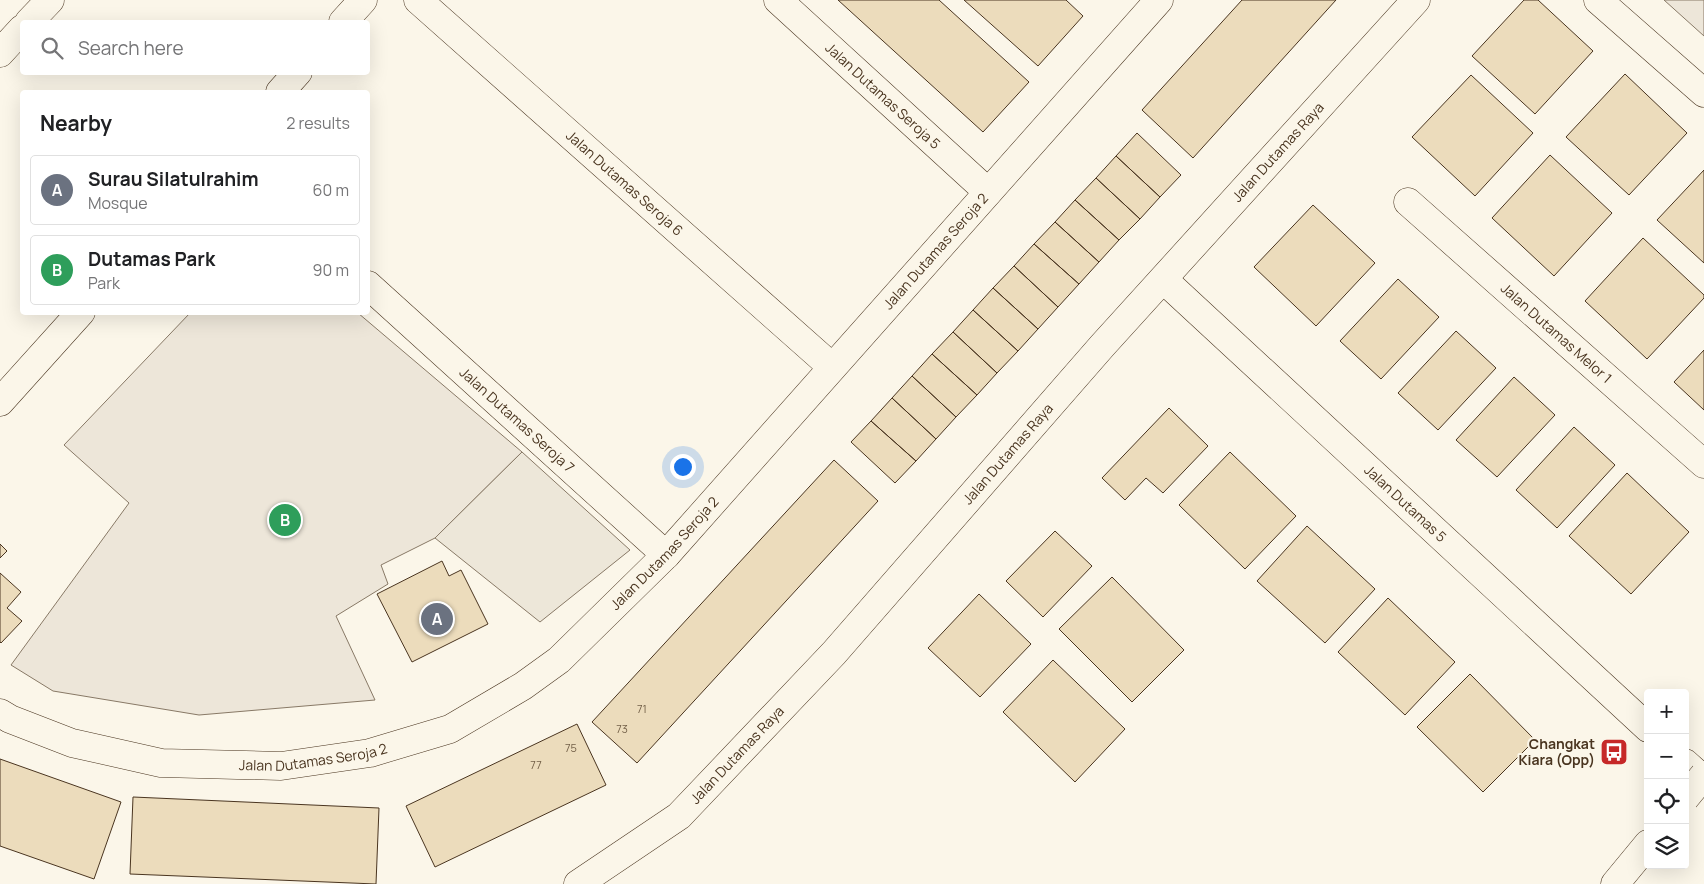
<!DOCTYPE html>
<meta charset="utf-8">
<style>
body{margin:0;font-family:Manrope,sans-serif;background:#f2f2f2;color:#202124}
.controls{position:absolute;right:15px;bottom:15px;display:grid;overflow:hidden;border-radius:5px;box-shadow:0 5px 20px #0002}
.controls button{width:45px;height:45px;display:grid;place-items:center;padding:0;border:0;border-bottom:1px solid #e0e0e0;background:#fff;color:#202124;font:25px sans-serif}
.you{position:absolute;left:682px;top:466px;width:18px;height:18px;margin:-12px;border:4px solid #fff;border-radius:50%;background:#1a73e8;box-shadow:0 0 0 8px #1a73e833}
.badge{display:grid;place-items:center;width:32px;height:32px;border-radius:50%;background:#0b8043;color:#fff;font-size:16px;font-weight:700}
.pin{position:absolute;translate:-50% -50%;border:2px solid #fff;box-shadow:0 1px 5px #0006}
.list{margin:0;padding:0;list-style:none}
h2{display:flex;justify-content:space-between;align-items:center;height:65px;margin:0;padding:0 20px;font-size:21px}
h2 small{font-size:16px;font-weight:400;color:#757577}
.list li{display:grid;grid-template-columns:32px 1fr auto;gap:15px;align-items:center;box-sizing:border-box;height:70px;margin:0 10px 10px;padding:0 10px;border:1px solid #e0e0e0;border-radius:5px}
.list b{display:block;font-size:19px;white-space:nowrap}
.list p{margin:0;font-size:16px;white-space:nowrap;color:#757577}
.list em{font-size:16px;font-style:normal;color:#757577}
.icon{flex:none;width:28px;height:28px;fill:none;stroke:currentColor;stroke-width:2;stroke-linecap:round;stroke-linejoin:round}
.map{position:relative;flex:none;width:1704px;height:884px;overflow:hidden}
.search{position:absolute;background:#fff;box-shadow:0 5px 20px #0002;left:20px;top:20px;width:350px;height:55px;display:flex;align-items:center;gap:12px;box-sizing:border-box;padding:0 18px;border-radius:5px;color:#757577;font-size:19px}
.panel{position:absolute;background:#fff;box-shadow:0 5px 20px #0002;left:20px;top:90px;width:350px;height:225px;border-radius:5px}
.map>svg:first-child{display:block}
</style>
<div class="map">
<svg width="1704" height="884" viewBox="0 0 1704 884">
<rect width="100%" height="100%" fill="#fbf6e9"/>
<!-- green -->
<path fill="#ede6d9" stroke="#887966" d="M1664,0H1704V36Z
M190,313H358L522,452L435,538L381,565L388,584L336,616L375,700L199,715L53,691L11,665L129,503L64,445Z"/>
<!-- parking -->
<path fill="#ede7d9" stroke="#887966" d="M522,452L630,550L540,622L435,538Z"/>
<!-- building -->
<path fill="#ecdcbc" stroke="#4a3520" d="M838,0H939L1029,82L983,132Z
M964,0H1066L1083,16L1038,66Z
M1242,0H1336L1193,158L1142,110Z
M1524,0H1538L1593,51L1535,114L1472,56Z
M1625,74L1687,133L1629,195L1566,137Z
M1471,75L1533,133L1475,196L1412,137Z
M1137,133L1181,175L1160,197L1116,156Z
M1550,155L1612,213L1554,276L1492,218Z
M1116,156L1160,197L1140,219L1096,178Z
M1704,170V263L1657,220Z
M1096,178L1140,219L1119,240L1075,200Z
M1075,200L1119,240L1099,262L1055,222Z
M1313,205L1375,263L1316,326L1254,267Z
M1055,222L1099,262L1079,284L1034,244Z
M1643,238L1704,295V298L1647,359L1585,301Z
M1034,244L1079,284L1058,307L1014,266Z
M1014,266L1058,307L1038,329L993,288Z
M1398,279L1439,317L1381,379L1340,341Z
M993,288L1038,329L1018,351L973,310Z
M973,310L1018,351L997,373L953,332Z
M1456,331L1496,368L1438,430L1398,393Z
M953,332L997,373L977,395L932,354Z
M1704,350V410L1674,382Z
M932,354L977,395L956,417L912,376Z
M912,376L956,417L936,439L892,398Z
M1514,377L1555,415L1497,477L1456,440Z
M892,398L936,439L916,461L871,421Z
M1169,408L1208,446L1163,493L1146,478L1125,500L1102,478Z
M871,421L916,461L895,483L851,442Z
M1574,427L1615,465L1557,528L1516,490Z
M1230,452L1296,516L1245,569L1179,505Z
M834,460L878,501L637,763L592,722Z
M1627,473L1689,532L1631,594L1569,536Z
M1307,526L1375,589L1325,643L1257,581Z
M1055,531L1092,566L1043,617L1006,581Z
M0,544L7,551L0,558Z
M442,561L449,576L461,570L488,624L412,662L377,594Z
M0,573L21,592L7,608L22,621L1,643L0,642Z
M1112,577L1184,650L1132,702L1059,629Z
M979,594L1031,644L980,697L928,648Z
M1388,598L1455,662L1405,715L1338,652Z
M1053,660L1125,729L1075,782L1003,712Z
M1470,674L1535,740L1483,792L1417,727Z
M577,724L606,785L435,867L406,806Z
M0,759L121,802L94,879L0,846Z
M133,797L379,808L376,884L130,874Z"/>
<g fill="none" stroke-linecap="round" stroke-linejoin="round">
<defs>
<g id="minor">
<path id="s1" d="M418,0L832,367"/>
<path id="s2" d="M778,0L988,192"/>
<path d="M1598,0L1704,93"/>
<path d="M29,22L50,0"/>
<path d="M343,22L363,0"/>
<path d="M0,53L22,29"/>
<path d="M280,92L298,72"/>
<path id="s3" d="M1408,202L1704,464"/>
<path id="s4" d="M1164,280L1648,728"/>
<path id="s5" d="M368,285L666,555"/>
<path d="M0,402L81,312"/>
<path id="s6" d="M0,713L10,719L72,743L161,763L281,766L370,753L450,729L523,686L559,660L666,555L1159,0"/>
<path d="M1685,763L1704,780"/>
<path id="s7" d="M578,884L679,816L834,653L1102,346L1416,0"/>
</g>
<path id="highway" d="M1615,884L1648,844"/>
</defs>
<!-- minor casing -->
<use href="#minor" stroke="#4a3520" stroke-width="29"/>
<!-- highway casing -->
<use href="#highway" stroke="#4a3520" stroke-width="29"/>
<!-- minor -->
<use href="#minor" stroke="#fbf6e9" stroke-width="28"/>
<!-- highway -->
<use href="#highway" stroke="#fbf6e9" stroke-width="28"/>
<defs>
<path id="highway-bridge" d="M1685,798L1704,775"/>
</defs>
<!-- highway-bridge casing -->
<use href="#highway-bridge" stroke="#4a3520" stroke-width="29" stroke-linecap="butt"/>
<!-- highway-bridge -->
<use href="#highway-bridge" stroke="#fbf6e9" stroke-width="28"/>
</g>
<!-- icons -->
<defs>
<symbol id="bus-square" viewBox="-11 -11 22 22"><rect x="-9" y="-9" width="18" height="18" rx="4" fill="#c62828" stroke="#fbf6e9"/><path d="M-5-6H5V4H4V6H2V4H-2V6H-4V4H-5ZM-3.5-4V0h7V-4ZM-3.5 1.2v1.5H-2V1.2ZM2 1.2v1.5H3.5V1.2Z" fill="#fff"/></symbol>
</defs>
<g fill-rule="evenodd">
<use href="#bus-square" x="1598" y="736" width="32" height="32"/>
</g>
<g text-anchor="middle" stroke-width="4" stroke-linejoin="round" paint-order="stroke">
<!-- number labels -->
<g font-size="11" fill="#725f47">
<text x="642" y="713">71</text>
<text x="622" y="733">73</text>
<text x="571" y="752">75</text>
<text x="536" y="769">77</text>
</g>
<!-- street labels -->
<g font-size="14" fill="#4a3520" stroke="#fbf6e9">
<text dy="5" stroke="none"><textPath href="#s2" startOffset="142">Jalan Dutamas Seroja 5</textPath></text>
<text dy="5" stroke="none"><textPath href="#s7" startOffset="1016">Jalan Dutamas Raya</textPath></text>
<text dy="5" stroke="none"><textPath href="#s1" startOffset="276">Jalan Dutamas Seroja 6</textPath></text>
<text dy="5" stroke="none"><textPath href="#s6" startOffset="1148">Jalan Dutamas Seroja 2</textPath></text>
<text dy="5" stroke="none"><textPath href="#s3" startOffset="198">Jalan Dutamas Melor 1</textPath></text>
<text dy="5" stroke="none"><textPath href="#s5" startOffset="201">Jalan Dutamas Seroja 7</textPath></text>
<text dy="5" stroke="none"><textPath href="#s7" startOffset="611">Jalan Dutamas Raya</textPath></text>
<text dy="5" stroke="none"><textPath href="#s4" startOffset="329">Jalan Dutamas 5</textPath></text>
<text dy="5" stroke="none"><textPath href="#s6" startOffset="742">Jalan Dutamas Seroja 2</textPath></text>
<text dy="5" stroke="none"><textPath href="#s6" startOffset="322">Jalan Dutamas Seroja 2</textPath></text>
<text dy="5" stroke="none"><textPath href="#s7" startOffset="206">Jalan Dutamas Raya</textPath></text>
</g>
<!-- poi labels -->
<g font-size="14" font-weight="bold" fill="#4a3520" stroke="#fbf6e9" text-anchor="end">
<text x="1595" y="749">Changkat<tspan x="1595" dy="16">Kiara (Opp)</tspan></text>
</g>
</g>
</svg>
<div class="controls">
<button>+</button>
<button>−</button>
<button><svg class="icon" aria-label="locate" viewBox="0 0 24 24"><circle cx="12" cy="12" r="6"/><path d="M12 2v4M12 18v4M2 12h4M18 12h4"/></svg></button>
<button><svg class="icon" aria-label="layers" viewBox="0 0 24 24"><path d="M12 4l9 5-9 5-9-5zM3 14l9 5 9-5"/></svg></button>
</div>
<div class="you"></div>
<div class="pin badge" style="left:437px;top:619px;background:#6b7280">A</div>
<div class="pin badge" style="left:285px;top:520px;background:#2e9e5b">B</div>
<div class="search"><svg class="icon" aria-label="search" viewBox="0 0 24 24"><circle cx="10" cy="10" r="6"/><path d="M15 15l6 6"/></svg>Search here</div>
<section class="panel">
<h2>Nearby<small>2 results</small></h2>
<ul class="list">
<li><span class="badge" style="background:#6b7280">A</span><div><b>Surau Silatulrahim</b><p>Mosque</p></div><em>60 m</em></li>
<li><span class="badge" style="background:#2e9e5b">B</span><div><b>Dutamas Park</b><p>Park</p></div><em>90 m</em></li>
</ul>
</section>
</div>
